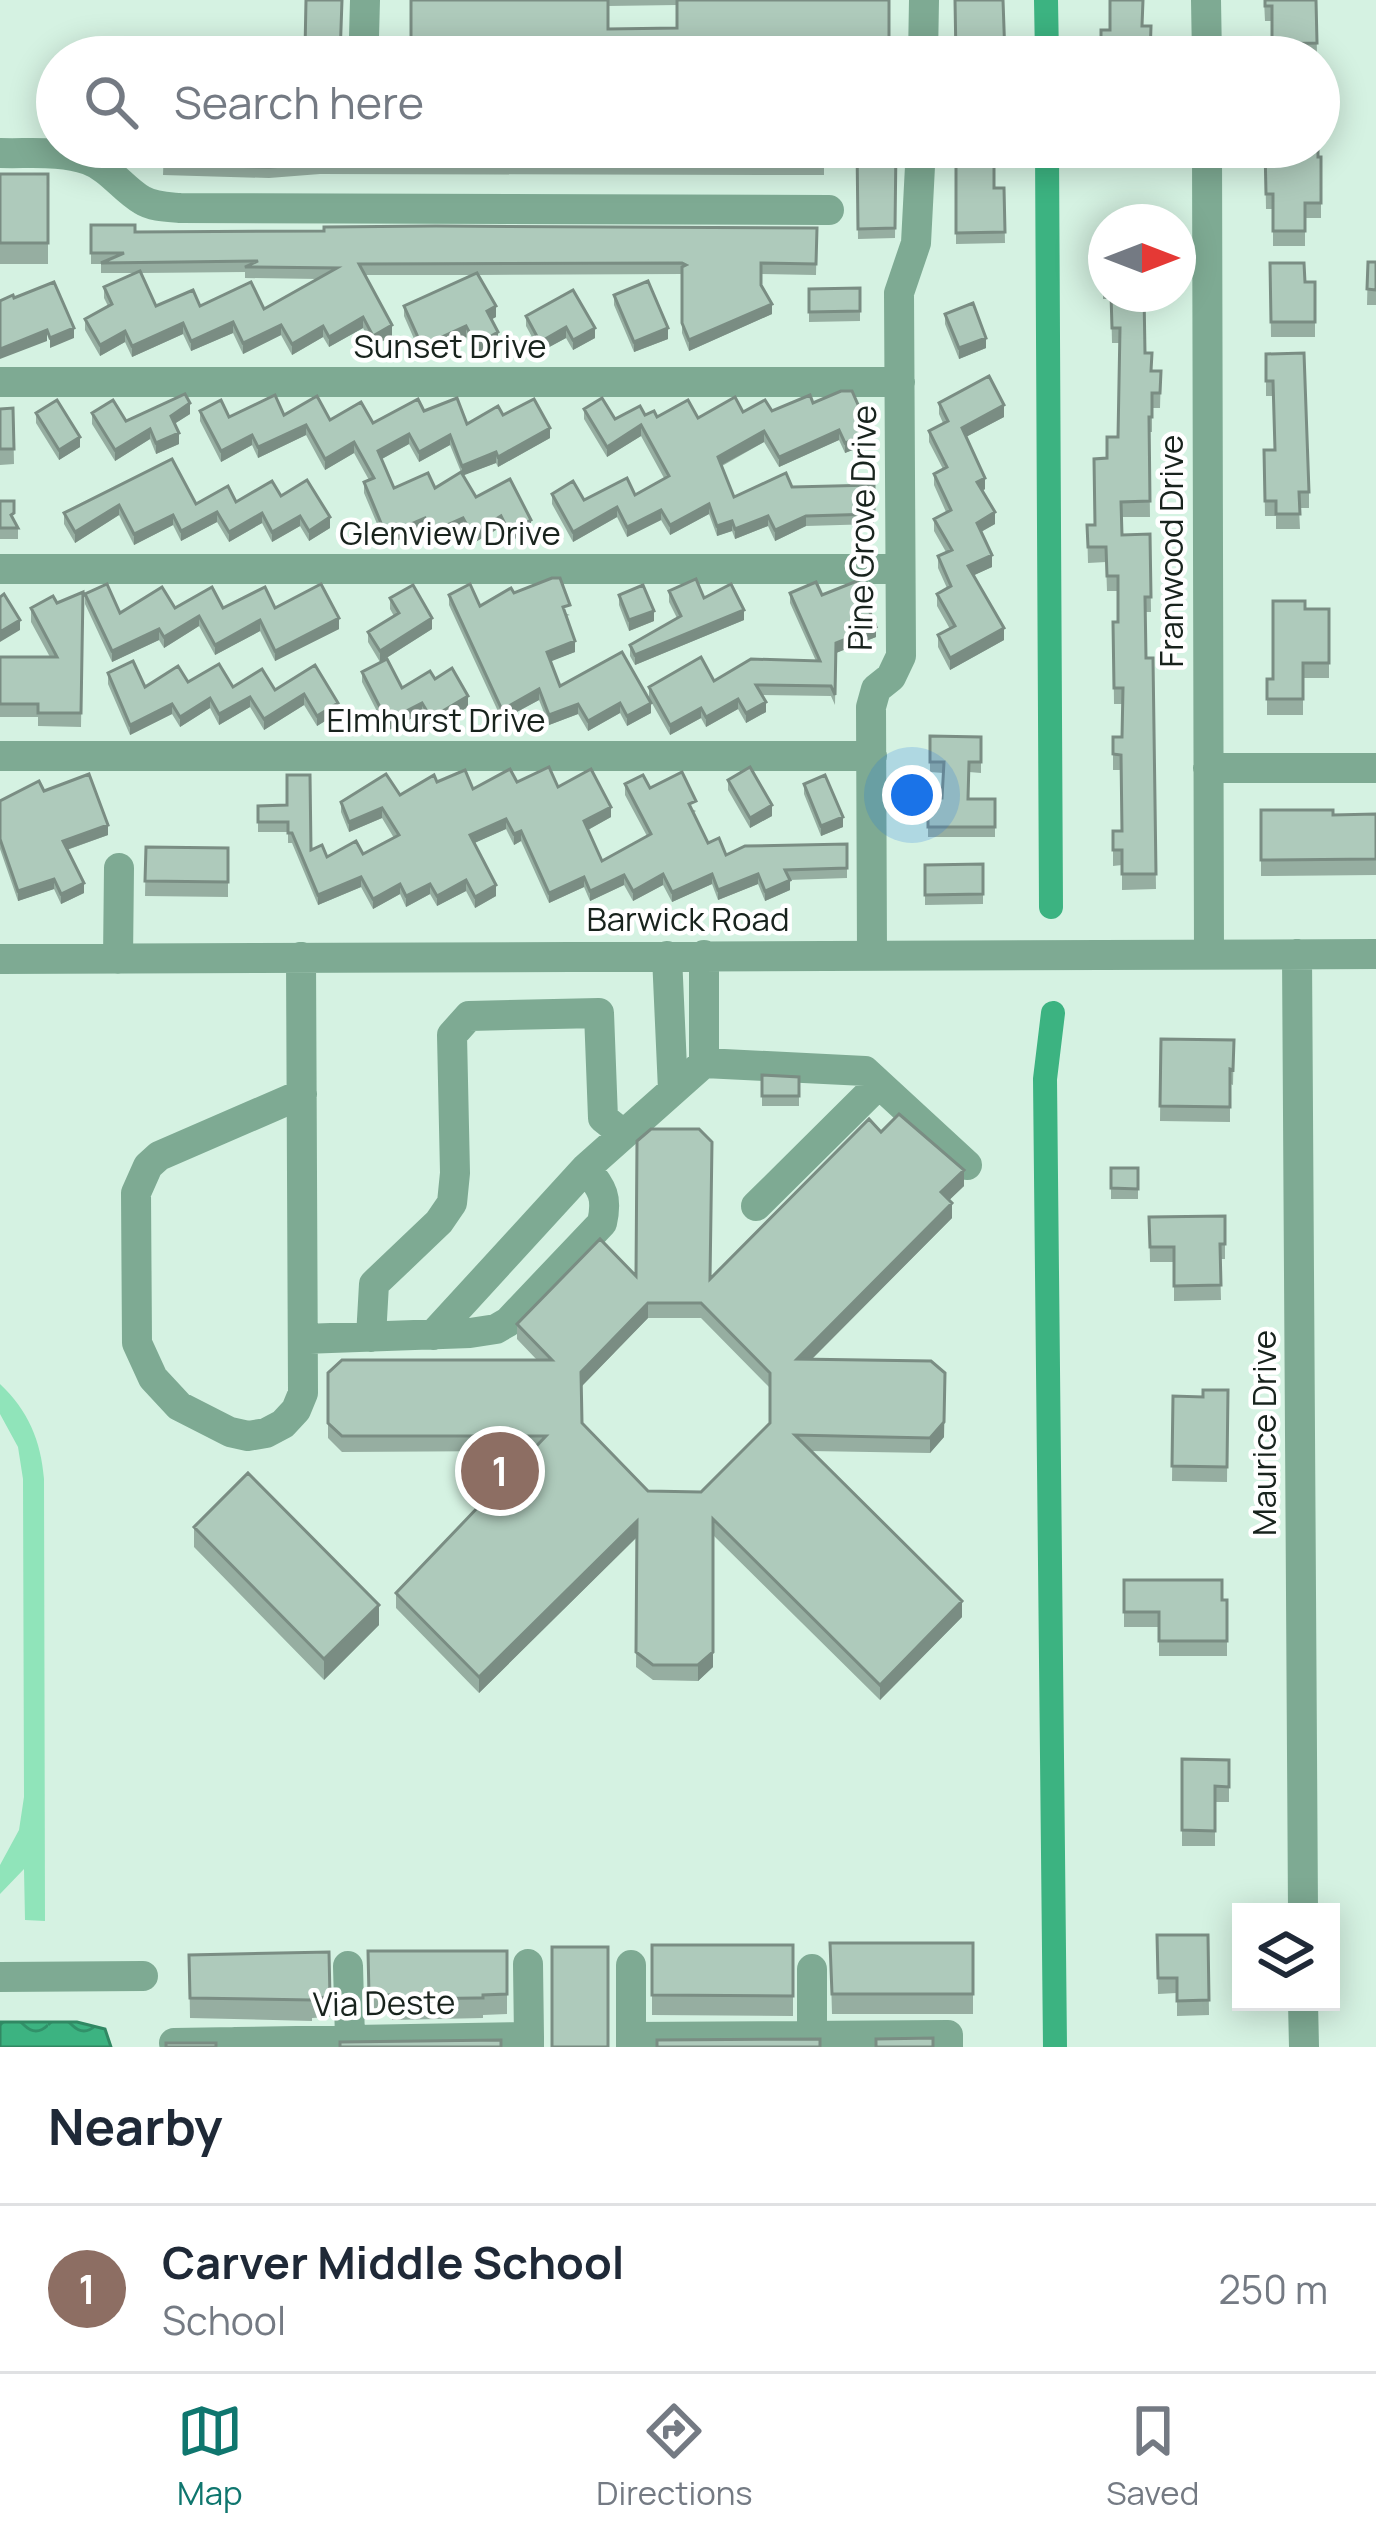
<!DOCTYPE html>
<style>
body{margin:0;font-family:Manrope,sans-serif;background:#f6f6f7;color:#1f2937}
.controls{position:absolute;right:36px;bottom:36px;display:grid;overflow:hidden;border-radius:0px;box-shadow:0 6px 30px #0003}
.controls button{width:108px;height:108px;display:grid;place-items:center;padding:0;border:0;border-bottom:3px solid #e0e1e3;background:#fff;color:#1f2937;font:60px sans-serif}
.compass{position:absolute;left:1088px;top:204px;width:108px;height:108px;border-radius:50%;background:#fff;box-shadow:0 6px 30px #0003;rotate:90deg}
.you{position:absolute;left:912px;top:795px;width:42px;height:42px;margin:-30px;border:9px solid #fff;border-radius:50%;background:#1a73e8;box-shadow:0 0 0 18px #1a73e833}
.badge{display:grid;place-items:center;width:78px;height:78px;border-radius:50%;background:#0f766e;color:#fff;font-size:39px;font-weight:700}
.pin{position:absolute;translate:-50% -50%;border:6px solid #fff;box-shadow:0 3px 12px #0006}
.list{margin:0;padding:0;list-style:none}
h2{display:flex;justify-content:space-between;align-items:center;height:156px;margin:0;padding:0 48px;font-size:51px}
h2 small{font-size:39px;font-weight:400;color:#747a83}
.list li{display:grid;grid-template-columns:78px 1fr auto;gap:36px;align-items:center;box-sizing:border-box;height:168px;padding:0 48px;border-top:3px solid #e0e1e3}
.list b{display:block;font-size:45px;white-space:nowrap}
.list p{margin:0;font-size:39px;white-space:nowrap;color:#747a83}
.list em{font-size:39px;font-style:normal;color:#747a83}
.icon{flex:none;width:66px;height:66px;fill:none;stroke:currentColor;stroke-width:2;stroke-linecap:round;stroke-linejoin:round}
.map{position:relative;flex:none;width:1376px;height:2047px;overflow:hidden}
.search{position:absolute;background:#fff;box-shadow:0 6px 30px #0003;left:36px;right:36px;top:36px;height:132px;display:flex;align-items:center;gap:30px;box-sizing:border-box;padding:0 42px;border-radius:66px;color:#747a83;font-size:45px}
.sheet{height:324px;background:#fff}
nav{display:flex;justify-content:space-around;align-items:center;box-sizing:border-box;height:168px;border-top:3px solid #e0e1e3;background:#fff;font-size:33px;color:#747a83}
nav a{display:grid;justify-items:center;gap:6px}
nav .on{color:#0f766e}
.map>svg:first-child{display:block}
</style>
<div class="map">
<svg width="1376" height="2047" viewBox="0 0 1376 2047">
<defs>
<pattern id="water-waves" width="16" height="10" patternUnits="userSpaceOnUse" patternTransform="scale(3)"><rect width="16" height="10" fill="#3cb381"/><path d="M0 5q4-4 8 0t8 0" fill="none" stroke="#319169"/></pattern>
</defs>
<rect width="100%" height="100%" fill="#d5f2e2"/>
<!-- garden -->
<path fill="#90e4ba" d="M0,1384C28,1410 41,1441 44,1479L45,1921L25,1920L24,1869L0,1894V1865L19,1830L24,1797L23,1479L18,1447L0,1414Z"/>
<!-- water -->
<path fill="url(#water-waves)" stroke="#318863" stroke-width="3" d="M0,2022H77L105,2029L111,2047H0Z"/>
<g fill="none" stroke-linecap="round" stroke-linejoin="round">
<!-- canal -->
<path stroke="#3cb381" stroke-width="24" d="M1046,0L1047,57
M1047,147L1051,907
M1053,1013L1045,1079L1055,2047"/>
<!-- minor -->
<path stroke="#7eaa93" stroke-width="30" d="M365,0L364,37L367,57
M1206,0L1207,57
M923,57L924,0
M1207,147L1209,954
M0,153C28,154 61,150 88,160C110,168 123,189 142,200C153,207 168,207 180,208L829,210
M0,382H900
M0,569H900
M0,756H872
M1208,768H1376
M872,954L871,707L876,689L891,677L901,656L899,293L916,243L921,147
M1297,954L1303,1912
M667,956L673,1090
M301,957L303,1393L296,1410L283,1424L266,1433L248,1436L230,1432L179,1406L153,1378L137,1343L136,1193L148,1166L159,1156L302,1094
M0,959L1376,954
M118,959L119,868
M704,1063V955
M756,1206L879,1084
M433,1335L586,1168L704,1063L865,1071L967,1165
M371,1337L374,1284L439,1222L452,1203L455,1173L452,1035L469,1016L599,1013L603,1118L623,1134
M303,1339L470,1333L496,1329L508,1322L602,1223C608,1196 602,1189 586,1168
M528,1964L529,2037
M631,1965V2037
M348,1966L350,2039
M812,1969V2035
M0,1977L143,1976
M1303,2002L1304,2047
M174,2043L235,2042
M235,2047V2042L529,2037V2047
M631,2047V2037L948,2035V2047"/>
</g>
<!-- wall -->
<path fill="#96aea1" fill-rule="evenodd" d="M411,0H889V57H411ZM677,5V28L608,29V6Z
M1264,0H1316L1317,57H1272V21H1265Z
M164,147H824V175L320,174L269,178L163,175Z
M857,147H896L895,238L858,239Z
M956,147L994,188H1004L1005,243L956,244Z
M1115,147H1149V158L1115,159Z
M1265,147L1321,157V218H1305V246H1273V209H1266Z
M0,174H48V264H0Z
M91,225L135,232L817,228L816,275L761,274V285L772,314L689,351L682,333V274L478,275L496,317L491,319L498,342L476,355L466,337L422,357L404,316V306L473,275H365L392,336L373,346L363,328L329,347L323,337L292,355L281,335L243,354L233,333L191,351L183,334L132,357L125,342L100,356L85,330V319L108,306L104,298V287L135,273H101V264H91ZM245,272V278L318,279L264,309L156,306L141,273Z
M1106,259V294H1152V306H1144L1145,353L1152,371H1161L1160,408H1152V432H1149L1150,517H1121L1122,535L1150,534L1151,612H1145L1146,658H1153L1156,889L1122,890V865L1113,866V831H1122L1121,770H1113V737H1122V704H1114L1113,622H1118V591H1107L1106,562L1088,563L1087,525H1094L1107,458L1118,437L1120,343H1112L1111,299H1103V260Z
M1368,262H1376V305H1367Z
M1270,263L1305,282H1315V337H1271Z
M860,288V321L809,322V289Z
M614,295L668,339L634,352L614,305Z
M945,314L986,348L959,359L945,324Z
M526,316L595,338L573,350L566,338L540,352L526,326Z
M1266,354L1306,449H1309V508H1299L1300,529H1276V516H1265L1264,450H1275L1273,396H1266Z
M813,403L870,443L845,453L839,440L779,467L764,442L722,466L734,497L792,487L874,485V524L806,526L775,541L768,526L735,539L732,531L717,536L709,514L670,535L661,520L627,537L617,517L573,542L552,504V494L584,500L635,495L664,478L641,436L607,457L584,419V409L615,419L645,415L698,418L743,412L772,411Z
M939,403L1004,417L966,437L985,489L983,491L995,524L981,532L992,567L974,575L1004,640L950,670L938,647V635L950,629L937,606V594L947,588L938,568V556L946,552L934,531V519L946,512L934,485V474L943,469L929,442V431L943,423L939,414Z
M13,408L14,464L0,465V409Z
M200,411L229,417L284,415L373,423L424,411L467,424L503,415L550,438L498,467L496,463L463,475L476,497L531,530L509,542L501,527L472,544L463,528L431,542L425,529L386,545L364,493V482L369,480L354,453L325,470L306,435L258,458L252,445L221,462L200,421ZM409,444L419,462L450,445L461,472L435,488H394L382,459Z
M36,413L80,447L59,460L36,423Z
M92,413L126,421L190,414L174,424L179,444L156,454L150,439L115,461L92,424Z
M172,459L196,504L281,496L330,528L309,541L300,526L272,542L262,523L229,542L217,522L181,541L173,525L134,545L119,515L75,543L64,524V513Z
M0,501L18,528V539H0Z
M669,591L704,598L744,620L635,665L630,656V645L677,618L669,602Z
M83,592L81,727L38,726V717H0V657H50L31,622V608L57,603Z
M514,593L570,615L566,616L575,652L550,661L560,686L651,713L627,726L620,713L588,731L578,714L549,725L539,700L502,720L449,605V595L480,606Z
M790,593L822,595L876,637L836,653L835,705L831,696L762,695L766,712L746,723L738,709L706,727L701,718L670,735L649,698V687L714,681L816,661L790,603Z
M85,594L120,613L175,608H275L339,629L275,661L260,631L215,655L199,626L164,648L159,640L112,662L85,604Z
M619,595L654,621L629,631L619,605Z
M390,598L432,629L380,662L368,642V632L394,616L390,609Z
M1305,609H1329V678H1303V715H1267V679H1273Z
M315,665L338,713L317,726L304,705L264,730L250,707L219,725L210,708L180,727L172,714L130,735L108,684V673L145,687L188,682L275,690Z
M362,672L402,688L435,679L468,707L431,728L422,713L387,731L362,682Z
M930,736L981,737V773L969,772L968,799H995V837H928V798H942L943,773L930,772Z
M728,780L772,816L750,828L728,790Z
M437,782L473,789L517,782L558,787L611,817L588,830L602,861L647,836L625,795V784L650,788L696,811L693,813L708,843L726,855L847,844V878L789,880L790,890L765,901L758,884L718,900L712,884L672,902L663,885L633,901L624,885L590,901L584,887L549,903L521,841L514,845L506,829L474,843L496,896L475,908L466,891L437,906L430,894L406,907L400,894L373,909L361,887L318,905L292,843H288V832H258V806L287,805L311,850L327,857L363,854L394,838L382,818L349,832L341,812V802L400,795Z
M804,784L843,827L821,836L804,794Z
M44,791L108,835L67,850L84,893L61,904L54,889L18,901L0,849V801Z
M1261,810L1333,815L1376,814V875L1261,876Z
M146,847L228,848V897L145,896Z
M983,864V904L925,905V865Z
M1161,1039L1234,1040L1233,1085L1230,1084V1122L1160,1121Z
M762,1075L799,1077V1106H762Z
M881,1132L964,1186L949,1200L952,1218L812,1359L944,1437L930,1453L810,1451L962,1617L880,1700L713,1535V1667L698,1681L653,1680L636,1667L637,1537L479,1693L396,1608V1593L531,1451L342,1452L328,1438V1373L537,1360L517,1339V1324L636,1276L710,1279ZM648,1318H701L770,1388V1423L701,1492L648,1491L582,1423L581,1387Z
M1111,1168H1138V1199H1111Z
M1225,1216V1259H1220L1221,1300L1174,1301V1262H1150L1149,1217Z
M1228,1390L1227,1482L1172,1481L1173,1396L1203,1397Z
M194,1527L379,1625L324,1680L194,1547Z
M1124,1580L1227,1600V1656H1159V1627H1124Z
M1182,1759L1229,1760V1802H1215V1846H1182Z
M1157,1935H1208L1209,2015L1177,2016V1993L1158,1994Z
M830,1943H973V2014H832Z
M652,1945H793V2016L652,2015Z
M368,1951H507V2014L483,2015V2018L392,2020V2015H369Z
M329,1952L330,2017L312,2018V2021L190,2018L189,1955Z"/>
<!-- shaded-wall -->
<path fill="#7a8d83" d="M772,304V314L689,351V340Z
M496,306V317L487,322V311Z
M363,317V328L329,347V337Z
M233,322V333L191,351V341Z
M183,323V334L132,357V346Z
M281,325V335L243,354V343Z
M392,325V336L373,346V336Z
M323,326V337L292,355V344Z
M466,326V337L422,357V346Z
M566,327V338L540,352V342Z
M74,328V338L50,348V338Z
M595,328V338L573,350V340Z
M668,328V339L634,352V342Z
M47,330V341L0,359V349Z
M125,331V342L100,356V345Z
M498,332V342L476,355V345Z
M986,338V348L959,359V348Z
M190,403V414L171,426V416Z
M1004,405V417L962,439V428Z
M306,425V435L258,458V447Z
M641,425V436L607,457V447Z
M550,428V438L498,467V457Z
M150,429V439L115,461V450Z
M839,430V440L779,467V457Z
M764,431V442L718,467V457Z
M870,432V443L845,453V443Z
M179,433V444L156,454V443Z
M409,434V444L378,461V451Z
M252,435V445L221,462V451Z
M450,435V445L419,462V452Z
M80,437V447L59,460V450Z
M354,442V453L325,470V459Z
M496,452V463L462,476V466Z
M985,478V489L977,493V482Z
M709,504V514L670,535V525Z
M119,505V515L75,543V532Z
M617,507V517L573,542V532Z
M661,510V520L627,537V527Z
M217,512V522L181,541V531Z
M995,512V524L977,534V523Z
M262,513V523L229,542V532Z
M173,515V525L134,545V534Z
M300,516V526L272,542V532Z
M501,516V527L472,544V534Z
M768,516V526L735,539V529Z
M806,516V526L775,541V530Z
M330,517V528L309,541V531Z
M425,518V529L386,545V535Z
M463,518V528L431,542V532Z
M531,520V530L509,542V532Z
M732,521V531L717,536V526Z
M992,555V567L968,578V566Z
M744,610V620L635,665V655Z
M654,611V621L629,631V620Z
M199,616V626L164,648V637Z
M339,618V629L275,661V651Z
M432,618V629L380,662V651Z
M20,620V630L0,642V632Z
M260,620V631L215,655V645Z
M876,627V637L836,653V643Z
M1004,628V640L950,670V658Z
M159,629V640L112,662V651Z
M575,641V652L547,663V652Z
M539,689V700L502,720V710Z
M304,694V705L264,730V719Z
M468,696V707L431,728V718Z
M250,697V707L219,725V714Z
M210,698V708L180,727V717Z
M738,699V709L706,727V717Z
M766,702V712L746,723V713Z
M338,703V713L317,726V716Z
M422,703V713L387,731V721Z
M620,703V713L588,731V721Z
M651,703V713L627,726V716Z
M172,704V714L130,735V725Z
M578,704V714L549,725V715Z
M701,708V718L670,735V725Z
M772,805V816L750,828V818Z
M611,807V817L584,832V821Z
M382,808V818L349,832V822Z
M843,817V827L821,836V826Z
M506,819V829L470,845V835Z
M108,825V835L63,851V841Z
M521,831V841L514,845V834Z
M663,874V885L633,901V891Z
M712,874V884L672,902V892Z
M758,874V884L718,900V890Z
M624,875V885L590,901V891Z
M361,877V887L318,905V895Z
M584,877V887L549,903V893Z
M54,879V889L18,901V891Z
M466,880V891L437,906V896Z
M790,880V890L765,901V891Z
M84,883V893L61,904V894Z
M400,884V894L373,909V899Z
M430,884V894L406,907V896Z
M496,885V896L475,908V897Z
M964,1170V1186L941,1208V1192Z
M952,1203V1218L797,1374V1359Z
M648,1303V1318L581,1387V1372Z
M945,1389L944,1437L930,1453V1438Z
M637,1521V1537L479,1693V1677Z
M962,1601V1617L880,1700V1685Z
M379,1605V1625L324,1680V1659Z
M713,1652V1667L698,1681V1665Z"/>
<!-- building -->
<path fill="#aecabb" stroke="#7a8d83" stroke-width="3" fill-rule="evenodd" d="M306,0H342L340,57H312V50H305Z
M411,0H608V29L677,28V0H889V57H411Z
M955,0H1003L1005,57H956Z
M1110,0H1143L1142,26H1151L1150,57H1101V30H1110Z
M1265,0H1316L1317,43L1272,44V6H1265Z
M164,147H824V164H320L269,167L163,165Z
M857,147H896L895,228L858,229Z
M956,147H994V188H1004L1005,232L956,233Z
M1265,147H1318V157H1321V203H1305V231H1273V194H1266Z
M0,174H48V243H0Z
M91,225H135V232L324,231V227L436,226L817,228L816,264L761,263V285L772,304L689,340L682,323V267L686,265L682,263L359,264L392,325L373,336L363,317L329,337L323,326L292,344L281,325L243,343L233,322L191,341L183,323L132,346L125,331L100,345L85,319L112,304L104,287L140,271L156,306L193,290L200,306L251,282L264,309L337,268L245,267L258,261L101,263L124,253H91Z
M1106,259V284H1103V260Z
M1368,262H1376V290L1367,289Z
M1270,263H1304L1305,282H1315V322H1271Z
M477,273L496,306L487,311L498,332L476,345L466,326L422,346L404,306Z
M648,281L668,328L634,342L614,295Z
M54,282L74,328L50,338L47,330L0,349V301L13,295L14,298Z
M860,288V311L809,312V289Z
M573,290L595,328L573,340L566,327L540,342L526,316Z
M1111,294H1144L1145,353H1152L1151,371H1161L1160,393H1152V417H1149L1150,501L1121,502L1122,535L1150,534L1151,597H1145L1146,658H1153L1156,874H1122V850H1113V831H1122L1121,755L1113,754V737H1122L1123,688H1114L1113,622H1118V576H1107L1106,547H1088L1087,525H1095L1094,459L1107,458V437H1118L1120,328H1112Z
M973,303L986,338L959,348L945,314Z
M1304,353L1309,492H1299L1300,514H1276V501H1265L1264,450H1275L1273,381H1266V354Z
M989,376L1004,405L962,428L985,478L977,482L995,512L977,523L992,555L968,566L1004,628L950,658L938,635L955,626L937,594L951,586L938,556L952,550L934,519L951,510L934,474L947,467L929,431L948,421L939,403Z
M841,391H852L870,432L845,443L839,430L779,457L764,431L718,457L734,497L786,473L792,487L874,485V514L806,516L775,530L768,516L735,529L732,521L717,526L709,504L670,525L661,510L627,527L617,507L573,532L552,494L573,481L584,500L627,478L635,495L669,476L641,425L607,447L584,409L602,398L615,419L640,406L645,415L654,411L657,417L688,400L698,418L735,397L743,412L765,400L772,411L810,395L813,403Z
M185,394L190,403L171,416L179,433L156,443L150,429L115,450L92,413L113,400L126,421Z
M275,395L284,415L317,396L330,420L361,402L373,423L418,399L424,411L457,398L467,424L498,406L503,415L534,399L550,428L498,457L496,452L462,466L450,435L419,452L409,434L378,451L394,488L428,473L435,488L461,472L476,497L510,479L531,520L509,532L501,516L472,534L463,518L431,532L425,518L386,535L364,482L374,478L354,442L325,459L306,425L258,447L252,435L221,451L200,411L221,400L229,417Z
M57,400L80,437L59,450L36,413Z
M13,408L14,449H0V409Z
M172,459L196,504L228,486L236,502L272,481L281,496L307,480L330,517L309,531L300,516L272,532L262,513L229,532L217,512L181,531L173,515L134,534L119,505L75,532L64,513Z
M0,501H14V513L11,515L18,528H0Z
M552,578H560L570,605L563,607L575,641L547,652L560,686L622,652L651,703L627,716L620,703L588,721L578,704L549,715L539,689L502,710L449,595L470,584L480,606L511,588L514,593Z
M696,579L704,598L731,584L744,610L635,655L630,645L681,616L669,591Z
M857,581L876,627L836,643L835,695L831,686L756,685L766,702L746,713L738,699L706,717L701,708L670,725L649,687L701,657L714,681L751,659L820,661L790,593L816,582L822,595Z
M107,584L120,613L162,587L175,608L212,587L223,608L265,587L275,608L321,584L339,618L275,651L260,620L215,645L199,616L164,637L159,629L112,651L85,594Z
M413,585L432,618L380,651L368,632L399,613L390,598Z
M643,585L654,611L629,620L619,595Z
M83,592L81,713H38V704H0V657H57L31,608L53,596L57,603Z
M4,594L20,620L0,632V597Z
M1273,601H1305V609H1329V663H1303V699H1267V679H1273Z
M387,659L402,688L430,671L435,679L452,668L468,696L431,718L422,703L387,721L362,672Z
M133,661L145,687L178,666L188,682L219,664L233,687L262,669L275,690L315,665L338,703L317,716L304,694L264,719L250,697L219,714L210,698L180,717L172,704L130,725L108,673Z
M930,736L981,737V762H969L968,799H995V827H928V798H942L944,762H930Z
M549,767L558,787L591,769L611,807L584,821L602,861L651,834L625,784L643,775L650,788L682,772L696,801L689,804L708,843L719,838L726,855L745,846L847,844V868L785,870L790,880L765,891L758,874L718,890L712,874L672,892L663,874L633,891L624,875L590,891L584,877L549,893L521,831L514,834L506,819L470,835L496,885L475,897L466,880L437,896L430,884L406,896L400,884L373,899L361,877L318,895L292,833H288V822H258V806L287,805V775H310L311,850L322,845L327,857L356,841L363,854L399,835L382,808L349,822L341,802L386,774L400,795L434,775L437,782L465,770L473,789L510,769L517,782Z
M750,767L772,805L750,818L728,780Z
M89,774L108,825L63,841L84,883L61,894L54,879L18,891L0,839V801L39,781L44,791Z
M825,775L843,817L821,826L804,784Z
M1261,810H1333V815L1376,814V859L1261,860Z
M146,847L228,848V882L145,881Z
M983,864V894L925,895V865Z
M1161,1039L1234,1040L1233,1070L1230,1069V1107L1160,1106Z
M762,1075L799,1077V1096H762Z
M899,1114L964,1170L941,1192L952,1203L797,1359L931,1361L945,1373L944,1422L930,1438L795,1435L962,1601L880,1685L713,1519V1652L698,1665H653L636,1652L637,1521L479,1677L396,1593L546,1436H342L328,1423V1373L342,1360H552L517,1324L600,1239L636,1276L637,1141L651,1129H699L712,1142L710,1279L869,1119L881,1132ZM648,1303H701L770,1373V1423L701,1492L648,1491L582,1423L581,1372Z
M1111,1168H1138V1189L1111,1188Z
M1225,1216V1244H1220L1221,1285L1174,1286V1247H1150L1149,1217Z
M1203,1390H1228L1227,1467L1172,1466L1173,1396L1203,1397Z
M248,1473L379,1605L324,1659L194,1527Z
M1124,1580H1222V1600H1227V1641H1159V1612H1124Z
M1182,1759L1229,1760V1787L1215,1786V1831L1182,1830Z
M1157,1935H1208L1209,2000L1177,2001V1978H1158Z
M830,1943H973V1994H832Z
M652,1945H793V1996L652,1995Z
M552,1947H608V2047H552Z
M368,1951H507V1994L483,1995V1998H477L402,1999H392V1995H369Z
M329,1952L330,1997L312,1998V2000L190,1998L189,1955Z
M933,2038V2047H876V2039Z
M820,2039V2047H657V2040Z
M501,2040V2047H340V2042Z
M166,2043H216V2047H166Z"/>
<g text-anchor="middle" stroke-width="9" stroke-linejoin="round" paint-order="stroke">
<!-- street labels -->
<g font-size="33" fill="#18231d" stroke="#fff">
<text x="450" y="358">Sunset Drive</text>
<text transform="translate(862 528) rotate(-89)" y="12">Pine Grove Drive</text>
<text x="450" y="545">Glenview Drive</text>
<text transform="translate(1171 551) rotate(-90)" y="12">Franwood Drive</text>
<text x="436" y="732">Elmhurst Drive</text>
<text x="688" y="931">Barwick Road</text>
<text transform="translate(1264 1433) rotate(-90)" y="12">Maurice Drive</text>
<text transform="translate(384 2003) rotate(-1)" y="12">Via Deste</text>
</g>
</g>
</svg>
<div class="controls">
<button><svg class="icon" aria-label="layers" viewBox="0 0 24 24"><path d="M12 4l9 5-9 5-9-5zM3 14l9 5 9-5"/></svg></button>
</div>
<svg class="compass" viewBox="-18 -18 36 36"><path d="M0-13l5 13h-10z" fill="#e53935"/><path d="M0 13l5-13h-10z" fill="#747a83"/></svg>
<div class="you"></div>
<div class="pin badge" style="left:500px;top:1471px;background:#8d6e63">1</div>
<div class="search"><svg class="icon" aria-label="search" viewBox="0 0 24 24"><circle cx="10" cy="10" r="6"/><path d="M15 15l6 6"/></svg>Search here</div>
</div>
<section class="sheet">
<h2>Nearby<small></small></h2>
<ul class="list">
<li><span class="badge" style="background:#8d6e63">1</span><div><b>Carver Middle School</b><p>School</p></div><em>250 m</em></li>
</ul>
</section>
<nav>
<a class="on"><svg class="icon" aria-label="map" viewBox="0 0 24 24"><path d="M3 6l6-2 6 2 6-2v14l-6 2-6-2-6 2zM9 4v14M15 6v14"/></svg>Map</a>
<a><svg class="icon" aria-label="directions" viewBox="0 0 24 24"><path d="M12 3l9 9-9 9-9-9zM9 14v-3h6M13 9l2 2-2 2"/></svg>Directions</a>
<a><svg class="icon" aria-label="saved" viewBox="0 0 24 24"><path d="M7 4h10v16l-5-4-5 4z"/></svg>Saved</a>
</nav>
